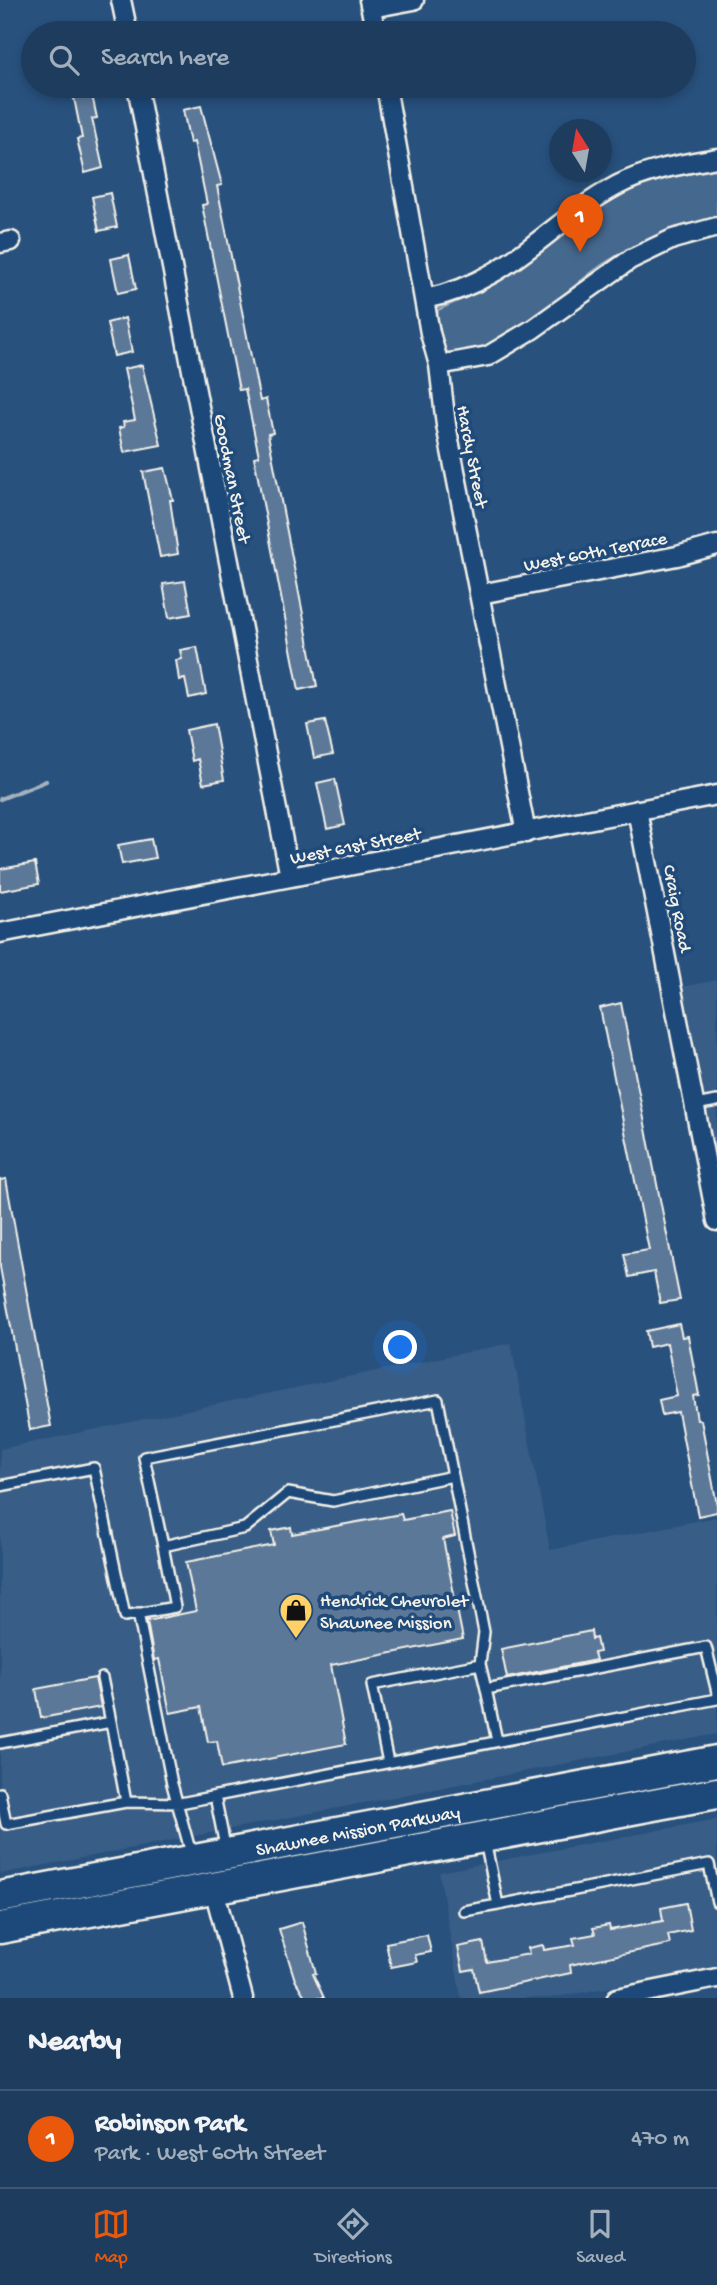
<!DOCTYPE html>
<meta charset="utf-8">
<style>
body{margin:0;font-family:"Gochi Hand",sans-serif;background:#264464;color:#f1f3f6}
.compass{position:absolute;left:549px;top:119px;width:63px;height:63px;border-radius:50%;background:#1e3d5e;box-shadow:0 4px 10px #0003;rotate:349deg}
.you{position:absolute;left:401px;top:1348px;width:24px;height:24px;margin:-18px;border:5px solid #fff;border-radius:50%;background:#1a73e8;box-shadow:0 0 0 10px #1a73e833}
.badge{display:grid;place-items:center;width:46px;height:46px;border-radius:50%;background:#ea580c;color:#fff;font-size:23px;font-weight:700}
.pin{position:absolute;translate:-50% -58px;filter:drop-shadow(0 2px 4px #0008)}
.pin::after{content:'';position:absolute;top:37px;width:24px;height:21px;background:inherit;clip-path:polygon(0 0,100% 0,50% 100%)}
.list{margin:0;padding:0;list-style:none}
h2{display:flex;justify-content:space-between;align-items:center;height:91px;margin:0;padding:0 28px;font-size:30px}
h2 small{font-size:23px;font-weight:400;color:#a1aebc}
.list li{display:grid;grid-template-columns:46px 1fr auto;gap:21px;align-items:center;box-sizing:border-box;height:98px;padding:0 28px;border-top:2px solid #3c5673}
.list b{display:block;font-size:26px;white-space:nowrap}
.list p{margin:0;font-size:23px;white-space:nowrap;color:#a1aebc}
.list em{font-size:23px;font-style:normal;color:#a1aebc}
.icon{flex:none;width:38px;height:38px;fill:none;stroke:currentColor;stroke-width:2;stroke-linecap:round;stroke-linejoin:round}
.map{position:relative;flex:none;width:717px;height:1998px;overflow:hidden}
.search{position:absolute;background:#1e3d5e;box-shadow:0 4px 10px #0003;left:21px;right:21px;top:21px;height:77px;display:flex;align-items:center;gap:18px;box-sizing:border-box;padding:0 24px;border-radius:38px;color:#a1aebc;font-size:26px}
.sheet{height:189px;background:#1e3d5e}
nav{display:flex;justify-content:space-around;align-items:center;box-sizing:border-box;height:98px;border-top:2px solid #3c5673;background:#1e3d5e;font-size:19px;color:#a1aebc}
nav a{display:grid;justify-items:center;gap:4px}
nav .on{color:#ea580c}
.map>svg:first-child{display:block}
</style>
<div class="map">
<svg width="717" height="1998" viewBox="0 0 717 1998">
<rect width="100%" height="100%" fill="#28517e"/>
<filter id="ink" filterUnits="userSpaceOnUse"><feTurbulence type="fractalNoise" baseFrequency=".0143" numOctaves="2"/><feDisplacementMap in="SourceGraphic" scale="14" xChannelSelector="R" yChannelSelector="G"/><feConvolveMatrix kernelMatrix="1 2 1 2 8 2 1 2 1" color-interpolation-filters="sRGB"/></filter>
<g filter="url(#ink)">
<!-- built -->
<path fill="#375d86" d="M717,980V1169L682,987Z
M511,1343L550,1550L717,1517V1734L0,1874V1449Z
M717,1819V1968L551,1998H461L439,1872Z"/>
<!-- green -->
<path fill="#45688e" stroke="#9cacbb" stroke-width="2" d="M717,168V219C678,228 643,239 608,261C562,289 509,357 450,354C437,345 435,325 438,310L487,288L617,193L642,183Z"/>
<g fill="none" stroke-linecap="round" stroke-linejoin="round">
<!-- stream -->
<path stroke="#a4b2be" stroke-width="4.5" d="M0,799L46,781"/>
</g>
<!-- building -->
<path fill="#5b7899" stroke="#f4f1e8" stroke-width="2" d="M90,86L97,118L92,119L103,168L85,173L77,139L82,138L72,88Z
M201,106L222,185L217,186L260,401L266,399L273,433L268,434L317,686L299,690L254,457L259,456L245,389L239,390L202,205L207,204L194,142L190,143L183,110Z
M110,193L117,227L99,231L92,197Z
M129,255L136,289L118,293L111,259Z
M125,318L132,352L114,356L107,323Z
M142,365L161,445L124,452L119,428L124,427L123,422L135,420L124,369Z
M165,468L173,500H170L178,554L160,557L143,472Z
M185,581L191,614L169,618L163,584Z
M197,647L206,694L189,698L185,679L179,680L176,660L182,659L180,650Z
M325,721L333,754L314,758L307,724Z
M214,724L224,780L203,784L198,759L192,761L186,730Z
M335,779L345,825L327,829L317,783Z
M151,839L155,858L122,864L118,845Z
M35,863L39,884L0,891V869Z
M621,1003L680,1300L660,1303L654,1272L629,1277L624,1254L649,1250L600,1008Z
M6,1179L51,1426L30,1430L0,1267V1180Z
M679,1324L682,1337L688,1336L699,1395L693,1396L697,1420H701L717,1505V1512L698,1516L678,1412L662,1415L659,1400L677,1396L667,1343L649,1347L646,1331Z
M450,1511L455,1536L443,1539L463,1639L331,1665L346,1744L222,1768L217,1741L208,1742L201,1707L170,1713L159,1659L154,1660L147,1621L196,1611L186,1562L274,1545L271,1531L291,1527L292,1534L401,1514L403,1520Z
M591,1631L592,1639L596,1638L599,1652L594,1653L596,1660L507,1678L501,1649Z
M95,1678L101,1707L41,1718L36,1689Z
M686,1903L691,1930L668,1935L670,1944L570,1965L571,1973L479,1992L474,1969L463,1971L458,1947L483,1942L487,1962L529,1954L528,1948L543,1945L544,1950L575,1945L573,1938L595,1934L593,1928L609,1925L610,1930L663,1921L661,1908Z
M302,1922L316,1973L313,1974L324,1998H306L295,1980L279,1929Z
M427,1935L431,1952L415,1955L417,1962L391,1967L386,1943Z"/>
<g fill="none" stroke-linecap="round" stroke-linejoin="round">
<defs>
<path id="service" d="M695,1105L717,1101
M0,1486L94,1468L125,1616L175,1607L163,1546L245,1528L288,1493L333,1501L453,1476L484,1632L480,1664
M163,1546L144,1457L438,1400L453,1476
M138,1613L172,1784L189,1846L197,1851
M102,1678L111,1722
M497,1741L486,1689L706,1647L717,1692
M0,1743L111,1722L126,1802
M388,1762L372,1685L480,1664L486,1689
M0,1793L6,1824L126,1802L180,1803L717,1699
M215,1796L224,1841L219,1847
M485,1841L498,1905L709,1864L717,1902
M464,1911L498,1905"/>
<path id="minor" d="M121,0L128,33
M369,0L376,33
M371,8L414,0
M137,86L290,877
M386,86L430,333L439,365L446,425L526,833
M0,243L11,241
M425,299C511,282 547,223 618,185C649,169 684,164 717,158
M439,365L488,356L533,329L631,259L673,239L717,227
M480,594L677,556L717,545
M637,810L717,1221
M0,933L717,795
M212,1882L243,1998
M617,1998L717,1978"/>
<g id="trunk">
<path id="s1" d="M0,1897L717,1761"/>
<path d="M0,1928L717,1793"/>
</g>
</defs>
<!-- service casing -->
<use href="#service" stroke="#f4f1e8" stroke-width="14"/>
<!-- minor casing -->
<use href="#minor" stroke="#f4f1e8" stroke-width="23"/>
<!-- trunk casing -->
<use href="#trunk" stroke="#f4f1e8" stroke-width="35"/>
<!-- service -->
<use href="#service" stroke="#1f4a7a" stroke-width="9"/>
<!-- minor -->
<use href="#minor" stroke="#1f4a7a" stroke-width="18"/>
<!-- trunk -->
<use href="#trunk" stroke="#1f4a7a" stroke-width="30"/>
</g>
</g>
<!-- icons -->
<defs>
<symbol id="shop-pin" viewBox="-11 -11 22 30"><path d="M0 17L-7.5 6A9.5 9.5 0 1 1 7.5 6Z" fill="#ffd166" stroke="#1f4a7a"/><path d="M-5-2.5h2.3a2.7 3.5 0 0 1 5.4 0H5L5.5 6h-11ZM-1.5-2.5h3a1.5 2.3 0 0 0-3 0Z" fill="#111"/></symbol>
</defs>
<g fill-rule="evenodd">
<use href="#shop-pin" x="277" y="1591" width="38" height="52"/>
</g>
<g text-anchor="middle" stroke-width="7" stroke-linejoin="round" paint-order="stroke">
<!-- street labels -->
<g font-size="19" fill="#f4f1e8" stroke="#1f4a7a">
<text transform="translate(474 456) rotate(79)" y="7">Hardy Street</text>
<text transform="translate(234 478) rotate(79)" y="7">Goodman Street</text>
<text transform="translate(595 550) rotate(-11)" y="7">West 60th Terrace</text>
<text transform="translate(355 844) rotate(-11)" y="7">West 61st Street</text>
<text transform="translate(679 908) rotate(79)" y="7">Craig Road</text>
<text dy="7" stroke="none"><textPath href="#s1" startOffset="364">Shawnee Mission Parkway</textPath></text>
</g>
<!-- poi labels -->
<g font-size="19" fill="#f4f1e8" stroke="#1f4a7a" text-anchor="start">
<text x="320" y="1606">Hendrick Chevrolet<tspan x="320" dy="22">Shawnee Mission</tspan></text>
</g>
</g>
</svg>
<svg class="compass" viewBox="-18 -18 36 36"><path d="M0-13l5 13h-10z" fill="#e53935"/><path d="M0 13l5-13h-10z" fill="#a1aebc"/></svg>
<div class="you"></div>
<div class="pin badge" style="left:580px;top:252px">1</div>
<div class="search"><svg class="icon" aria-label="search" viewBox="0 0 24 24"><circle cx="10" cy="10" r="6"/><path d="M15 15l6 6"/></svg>Search here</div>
</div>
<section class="sheet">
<h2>Nearby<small></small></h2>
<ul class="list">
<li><span class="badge">1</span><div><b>Robinson Park</b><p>Park · West 60th Street</p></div><em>470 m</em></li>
</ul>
</section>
<nav>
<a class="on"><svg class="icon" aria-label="map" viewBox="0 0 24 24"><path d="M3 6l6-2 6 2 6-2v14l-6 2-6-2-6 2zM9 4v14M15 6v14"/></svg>Map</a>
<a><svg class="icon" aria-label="directions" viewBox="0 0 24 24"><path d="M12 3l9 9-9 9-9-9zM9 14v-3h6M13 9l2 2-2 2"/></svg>Directions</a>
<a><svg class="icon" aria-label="saved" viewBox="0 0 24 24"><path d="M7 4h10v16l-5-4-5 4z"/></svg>Saved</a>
</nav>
